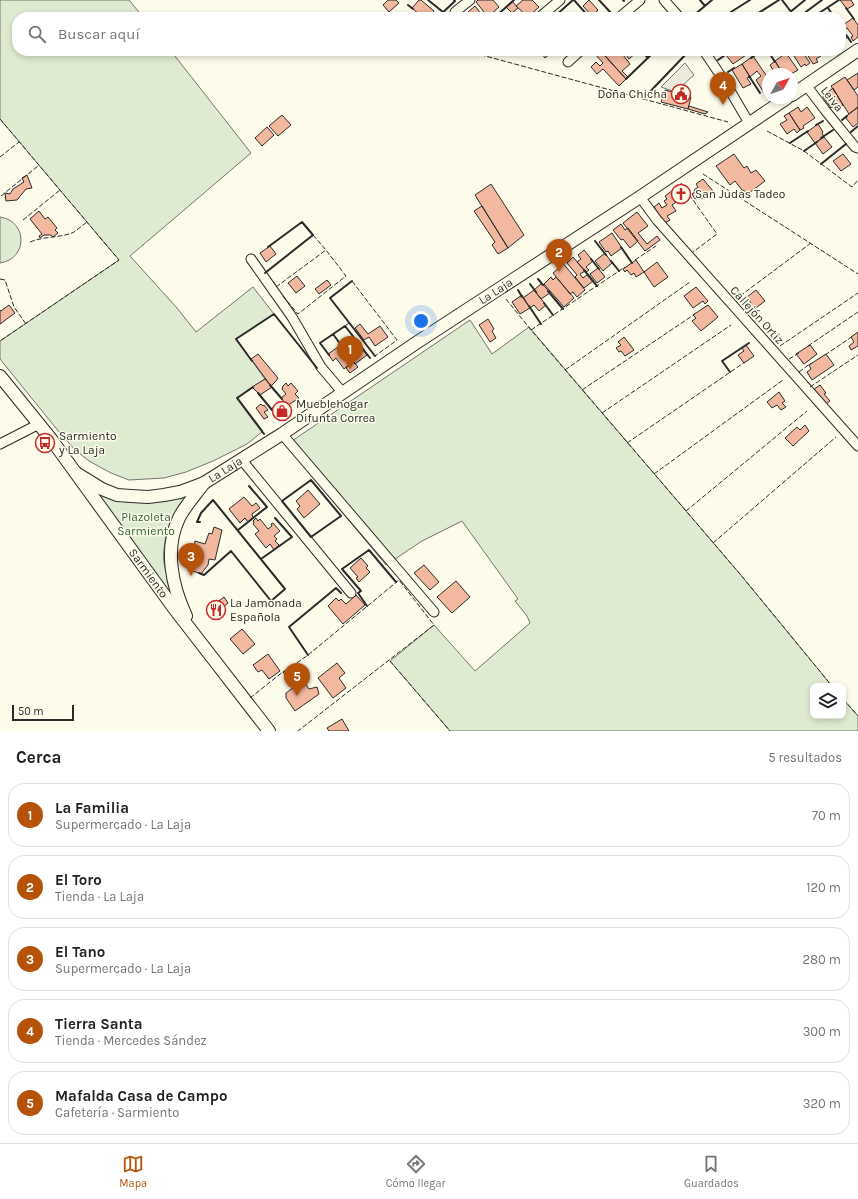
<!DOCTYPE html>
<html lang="es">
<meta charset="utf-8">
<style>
body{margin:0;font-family:Karla,sans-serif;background:#f6f6f6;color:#202124}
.controls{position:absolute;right:12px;bottom:12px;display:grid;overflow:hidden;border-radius:8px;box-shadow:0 2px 6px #0003}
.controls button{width:36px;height:36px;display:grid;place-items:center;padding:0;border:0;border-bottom:1px solid #e0e0e0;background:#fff;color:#202124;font:20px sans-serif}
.compass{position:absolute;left:762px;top:68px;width:36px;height:36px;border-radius:50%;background:#fff;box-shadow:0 2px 6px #0003;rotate:50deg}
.scale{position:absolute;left:12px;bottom:10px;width:62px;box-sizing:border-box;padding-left:4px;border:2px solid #2b2b2b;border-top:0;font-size:11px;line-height:14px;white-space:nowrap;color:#2b2b2b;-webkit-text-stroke:3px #fdfbea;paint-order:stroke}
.you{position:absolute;left:421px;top:321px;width:14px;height:14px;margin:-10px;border:3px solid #fff;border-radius:50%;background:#1a73e8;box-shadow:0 0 0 6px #1a73e833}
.badge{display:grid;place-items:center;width:26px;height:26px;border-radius:50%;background:#b45309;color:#fff;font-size:13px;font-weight:700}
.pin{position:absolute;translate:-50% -33px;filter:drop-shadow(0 1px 2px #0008)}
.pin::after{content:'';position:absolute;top:21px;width:14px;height:12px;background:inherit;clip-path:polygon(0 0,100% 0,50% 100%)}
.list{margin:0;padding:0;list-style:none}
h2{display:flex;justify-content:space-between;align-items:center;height:52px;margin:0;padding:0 16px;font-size:17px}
h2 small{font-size:13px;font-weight:400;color:#757577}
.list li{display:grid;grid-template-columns:26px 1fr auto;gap:12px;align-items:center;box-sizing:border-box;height:64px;margin:0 8px 8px;padding:0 8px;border:1px solid #e0e0e0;border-radius:16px}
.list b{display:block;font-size:15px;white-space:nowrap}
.list p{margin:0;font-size:13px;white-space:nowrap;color:#757577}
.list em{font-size:13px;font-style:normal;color:#757577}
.icon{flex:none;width:22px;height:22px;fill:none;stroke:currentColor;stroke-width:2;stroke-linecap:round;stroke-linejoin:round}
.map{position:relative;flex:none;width:858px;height:731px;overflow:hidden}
.search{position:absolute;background:#fff;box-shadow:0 2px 6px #0003;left:12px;right:12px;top:12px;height:44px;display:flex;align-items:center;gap:10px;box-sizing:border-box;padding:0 14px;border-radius:16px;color:#757577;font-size:15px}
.sheet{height:412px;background:#fff}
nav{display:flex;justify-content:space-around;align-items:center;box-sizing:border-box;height:56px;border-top:1px solid #e0e0e0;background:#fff;font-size:11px;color:#757577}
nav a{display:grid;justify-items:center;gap:2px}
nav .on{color:#b45309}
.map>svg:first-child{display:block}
</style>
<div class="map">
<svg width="858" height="731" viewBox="0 0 858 731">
<rect width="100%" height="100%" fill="#fdfbea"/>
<!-- green -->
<path fill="#deebd1" stroke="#74746e" d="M0,0H129L143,17H17V51H171L251,153L130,256L177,308L196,332L253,287L274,314L236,339L265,379L238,398L263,431L247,444L213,461L186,472L164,478L129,480L111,473L89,461L74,449L55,427L0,359V341L119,260L0,119Z
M0,217C28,221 28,259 0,263Z
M470,320L492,354L529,327L740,574L832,686H813V716H843V699L858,716V731H450L390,661L434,625L475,671L530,623L527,616L515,601L518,599L462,521L422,541L386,565L286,445Z
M91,490L191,492C174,509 161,539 164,563C166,575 172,588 175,599Z"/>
<!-- parking -->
<path fill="#eceadb" stroke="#74746e" d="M685,63L694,75L675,92L661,87Z"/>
<!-- building -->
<path fill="#f2b8a0" stroke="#2b2b2b" d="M388,0H396L399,3L389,12L383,5Z
M419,0H421L434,11L429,17H422L412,8Z
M478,0H493L499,7L488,17L476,2Z
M523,0H532L539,7L528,17L516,6Z
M589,0L598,10L592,16L583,6Z
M840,0H851L854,5L847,9Z
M512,1L518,8L512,13L506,7Z
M475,6L482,15L479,17H472L468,12Z
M853,18L858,25V37L853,41L851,37L853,36L847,28L845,29L843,25Z
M841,27L848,37L841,42Z
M540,51H551L552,52L545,58Z
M598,51H601L626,79L619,86L603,69L597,74L591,67L596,62L600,66L603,63L595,54Z
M608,51H620L630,64L622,71L628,77L626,79L604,55Z
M623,51H635L637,52L629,59Z
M732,51H752L733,64L726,55Z
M802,51L810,63L806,66L805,64L801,67L794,56Z
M805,51H822L824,54L816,59L818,62L813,64Z
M786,53L798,70L791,74H783L775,61Z
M753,56L768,78V95L766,96L756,80L761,76L757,71L750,77L742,64Z
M775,61L783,74H770L769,73L773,70L770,65Z
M742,64L750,77L747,78L751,84L743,88L732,70Z
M858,73V87L854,90L847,80Z
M845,77L858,96V107L849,114L831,86Z
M833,88L843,105L835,110L832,106L831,108L823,97L824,95Z
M665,90L691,97L688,109L661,102Z
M689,106L708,112L705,114L688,109Z
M798,107L801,112L807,107L815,118L803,126L804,128L800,130L789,113Z
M858,107V123L853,127L845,117Z
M789,113L800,130L797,133L794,129L787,134L780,124L787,120L784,116Z
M282,115L291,125L278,136L269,126Z
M818,124L823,132L822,133L824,137L815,143L807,132Z
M267,127L274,135L262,146L255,138Z
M824,137L832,147L823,154L815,143Z
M734,154L744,168L747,166L751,173L756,170L765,181L749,193L742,190L735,181L730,185L716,166Z
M843,154L851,164L841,171L833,161Z
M27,175L32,188L26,189L17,200L6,201L5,193L10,194L13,189L24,182L22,178Z
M703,179L713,191L702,199L700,196L695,199L692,194L695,192L694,190L698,187L696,184Z
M491,184L524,235L508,248L475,195Z
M673,190L679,200L672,205L676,211L667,216L670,220L665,223L654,207L659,203L662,208L667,205L664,201L667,199L665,196Z
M482,206L508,248L498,254L492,245L495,242L474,211Z
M39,211L45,219L48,217L57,228L55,230L58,233L53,237L51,235H44L40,238L39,236L42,234L30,219Z
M637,212L648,226L638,233L647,244L657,236L660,240L645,251L623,223Z
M621,224L625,230L628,228L638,241L630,248L623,239L621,240L613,230Z
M612,233L622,248L611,256L608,251L606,252L599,242Z
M270,246L276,254L266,262L260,253Z
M584,250L593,261L586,267L589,270L586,272L577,262L581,259L578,255Z
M605,253L612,263L603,271L595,261Z
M573,257L585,271L580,274L583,278L588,274L593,281L584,288L575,277L577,275L567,263Z
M636,260L644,272L636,277L634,273L631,275L627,270L625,272L623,269Z
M562,262L585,290L577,297L573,292L570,294L553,273L559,268L557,267Z
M657,262L668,277L654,287L644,272Z
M598,268L605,277L597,283L590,274Z
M297,276L305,286L296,293L288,283Z
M551,277L553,280L556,277L574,298L564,307L544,284Z
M327,280L331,285L319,294L315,289Z
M542,283L550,293L541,299L534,290Z
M696,287L708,301L705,304L703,301L693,308L684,296Z
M534,290L546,305L539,311L534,305L530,308L523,298Z
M756,290L765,301L748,314L744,309L751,303L747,297Z
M522,295L530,308L520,314L512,302Z
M9,305L15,313L0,324V310L1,311Z
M708,305L718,317L701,331L692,321L696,318L693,315Z
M488,319L494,329L492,331L496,338L490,342L479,325Z
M360,324L368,334L380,326L388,337L375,346L369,337L364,340L355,328Z
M858,332V346L851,350L849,346L854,342L851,337Z
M624,337L634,350L625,356L621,351L619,352L616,348L621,345L618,342Z
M353,344L359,351L362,349L367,355L355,364L351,358L352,357L346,350Z
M341,345L346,351L344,353L351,363L344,369L336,358L333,361L328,354Z
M746,345L754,356L744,363L738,355L744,351L742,348Z
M810,345L817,354L804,364L796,354Z
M258,354L278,378L276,381L271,386L251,359Z
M826,354L834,365L812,380L807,372L811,369L809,365Z
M353,361L358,367L350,373L346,368Z
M265,379L272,387L260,395L252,387Z
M286,383L288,386L291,383L298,391L295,394L299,398L287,406L281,398L286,394L282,389L283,386Z
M820,385L826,393L824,394L830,401L825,405L813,390Z
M779,392L785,401L782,403L786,407L781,410L777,405L772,408L767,402Z
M283,401L292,411L279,420L271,409Z
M261,404L263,406L264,405L268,410L264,412L268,417L264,419L256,408Z
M805,425L809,431L793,446L785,438L797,427L800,430Z
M308,490L320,504L304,518L297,509L300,506L296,501Z
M244,497L252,506L256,503L260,508L252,514L253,518L248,522L245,518L240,523L229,509Z
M256,518L258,521L260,519L268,529L272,526L271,524L273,523L280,531L274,536L277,539L275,541L279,545L274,550L270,544L266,548L255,534L259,531L253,524L254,522L253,521Z
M214,527L222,530L215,560L209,559L208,565L201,574L190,570V566H194L196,548H194L195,541L205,544L209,533L212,534Z
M361,558L368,566L366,568L370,572L359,582L356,578L358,577L350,568Z
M424,565L439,582L430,590L414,573Z
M456,581L470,597L452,613L437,597Z
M356,595L365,605L343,624L328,606L336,598L339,601L341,599L346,604Z
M224,597L228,603L219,610L222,614L214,619L207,610Z
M242,629L255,644L243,654L230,639Z
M268,654L280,671L269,679L262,670L258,672L253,665Z
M337,663L345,673L339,678L346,688L333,698L318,678Z
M293,665L309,689L317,687L319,694L295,711L286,698V693L294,687L283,672Z
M342,719L349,731H329L327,728Z"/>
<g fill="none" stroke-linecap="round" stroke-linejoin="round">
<defs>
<path id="minor" d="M664,0L679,17
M455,12L470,0
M540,17L560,0
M620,17L640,0
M704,51L725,82L749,123
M568,62L580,51
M806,85L825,110L855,147L858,148
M640,197L657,220L858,446
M251,259L292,317L321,367L343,393
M282,434L434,612
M0,444L39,424
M241,459L351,593"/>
<g id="major">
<path d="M792,95L858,50"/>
<path id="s1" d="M0,376L51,439L173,607L269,731"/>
<path id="s2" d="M76,473L102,489L117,495L131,496L148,497L164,495L180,492L204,483L282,434L416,343L640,197L787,98"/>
<path d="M186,616C172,586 164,549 179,518C185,506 196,494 204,483"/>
</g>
</defs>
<!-- minor casing -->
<use href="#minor" stroke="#2b2b2b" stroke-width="11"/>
<!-- major casing -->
<use href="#major" stroke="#2b2b2b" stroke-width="14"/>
<!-- minor -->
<use href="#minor" stroke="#fdfbea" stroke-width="9"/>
<!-- major -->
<use href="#major" stroke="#fdfbea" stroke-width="12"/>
<!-- fence -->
<path stroke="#2b2b2b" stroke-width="1" stroke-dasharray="5 2" stroke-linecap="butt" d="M467,51L728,122
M0,119L119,260L0,341
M767,131L804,151L852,187L858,180
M0,157L19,142
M703,174L858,274
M681,183L717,234L693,252
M1,196L38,166
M23,220L60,190
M313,235L326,250
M30,242C44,236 62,238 74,232C78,229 83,225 87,222
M635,260L656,246
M0,279L5,280L14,307L26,324
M352,281L397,340L375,356
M276,287L326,250L346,276L298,314L282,295
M740,296L811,243
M506,299L531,330L740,574L832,686
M345,326L349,323
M531,330L625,267
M780,346L858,293
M808,346L858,312
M825,355L853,336
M789,359L799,353
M565,370L690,282
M799,372L811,363
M810,387L858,355
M582,390L695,314
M602,413L731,325
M627,443L745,362
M654,474L783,380
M686,511L807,411
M713,543L836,437
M390,661L450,731
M291,667L308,655L399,580L434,625L298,731
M250,698L284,671
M843,699L858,716"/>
<!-- wall -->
<path stroke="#2b2b2b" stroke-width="2" d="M428,0L443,12
M574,0L589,17
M599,0L611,13
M623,0L624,1
M700,0L705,6
M782,0L795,17
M408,5L413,9
M828,8L834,17
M846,8L854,19
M560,12L564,17
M464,15L466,17
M693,16L712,0
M438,17L455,1L454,0
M495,17L514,0
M554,17L573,0
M723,17L750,0
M752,17L779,0
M784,17L805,0
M799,17L822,0
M813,17L839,0
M847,36L851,42
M561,51L563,53
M642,51L648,58
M768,51L775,62
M751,58L761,51
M718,60L728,53
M728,72L734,68
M749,76L760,93
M626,79L655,51
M643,99L689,51
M842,120L847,116
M816,125L823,121
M851,132L858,126
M821,138L833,130
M790,143L808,131
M804,151L817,142
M821,164L846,144
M595,241L606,255
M621,247L632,263
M591,259L599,269
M611,261L619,271
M584,270L597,286
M265,273L313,235L302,222L268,247
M538,279L543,285
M352,281L330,298L375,356
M530,284L536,292
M518,290L522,297
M548,291L563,309
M544,303L553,315
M529,306L541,324
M333,334L351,359
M329,355L320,343L345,326L370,358
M252,361L236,339L274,314L317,368
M730,372L722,361L749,343
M270,385L282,399
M253,387L237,398L264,434
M258,393L272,410
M311,480L341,516L311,537L282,501Z
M238,530L267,507L249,486
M261,559L292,537L275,518
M199,573L204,575L231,551L271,601L285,589L213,500L201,513L197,522H200
M367,606L358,593L361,591L342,569L369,550L396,582
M308,655L289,627L336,588L341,593"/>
</g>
<!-- icons -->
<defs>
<symbol id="civic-ring" viewBox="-11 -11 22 22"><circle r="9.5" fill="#fdfbea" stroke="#c62828" stroke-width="1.5"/><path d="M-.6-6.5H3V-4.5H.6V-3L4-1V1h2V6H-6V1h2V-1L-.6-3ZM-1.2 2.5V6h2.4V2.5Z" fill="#c62828"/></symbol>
<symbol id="church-ring" viewBox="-11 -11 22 22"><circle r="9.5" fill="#fdfbea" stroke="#c62828" stroke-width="1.5"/><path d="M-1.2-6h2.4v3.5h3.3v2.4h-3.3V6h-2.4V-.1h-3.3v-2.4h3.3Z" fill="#c62828"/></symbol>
<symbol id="shop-ring" viewBox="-11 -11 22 22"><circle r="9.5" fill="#fdfbea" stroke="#c62828" stroke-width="1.5"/><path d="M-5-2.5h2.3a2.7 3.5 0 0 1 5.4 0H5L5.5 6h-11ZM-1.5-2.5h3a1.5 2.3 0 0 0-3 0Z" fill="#c62828"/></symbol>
<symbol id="bus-ring" viewBox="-11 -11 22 22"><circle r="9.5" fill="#fdfbea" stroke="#c62828" stroke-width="1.5"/><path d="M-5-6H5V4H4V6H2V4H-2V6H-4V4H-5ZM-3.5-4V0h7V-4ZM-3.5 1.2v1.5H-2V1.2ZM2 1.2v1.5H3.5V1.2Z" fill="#c62828"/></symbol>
<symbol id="restaurant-ring" viewBox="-11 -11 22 22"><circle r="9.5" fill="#fdfbea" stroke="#c62828" stroke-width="1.5"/><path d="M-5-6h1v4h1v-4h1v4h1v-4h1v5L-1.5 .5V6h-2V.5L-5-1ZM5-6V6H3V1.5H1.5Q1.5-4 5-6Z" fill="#c62828"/></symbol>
</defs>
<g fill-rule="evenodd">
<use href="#civic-ring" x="670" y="83" width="22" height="22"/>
<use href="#church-ring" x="670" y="183" width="22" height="22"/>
<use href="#shop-ring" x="271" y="400" width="22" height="22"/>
<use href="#bus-ring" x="34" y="432" width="22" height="22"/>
<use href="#restaurant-ring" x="205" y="599" width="22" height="22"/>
</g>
<g text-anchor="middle" stroke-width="3" stroke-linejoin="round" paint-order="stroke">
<!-- poi labels -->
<g font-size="12" fill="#2b2b2b" stroke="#fdfbea" text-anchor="start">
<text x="667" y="98" text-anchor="end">Doña Chicha</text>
<text x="695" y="198">San Judas Tadeo</text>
<text x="296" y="408">Mueblehogar<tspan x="296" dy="14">Difunta Correa</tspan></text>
<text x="59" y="440">Sarmiento<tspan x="59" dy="14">y La Laja</tspan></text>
<text x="230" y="607">La Jamonada<tspan x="230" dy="14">Española</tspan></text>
</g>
<!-- street labels -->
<g font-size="12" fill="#2b2b2b" stroke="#fdfbea">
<text transform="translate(832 99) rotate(52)" y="4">Leiva</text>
<text dy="4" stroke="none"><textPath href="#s2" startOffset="485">La Laja</textPath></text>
<text transform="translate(757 315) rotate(48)" y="4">Callejón Ortiz</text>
<text dy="4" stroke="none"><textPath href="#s2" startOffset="161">La Laja</textPath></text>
<text dy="4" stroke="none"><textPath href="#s1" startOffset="247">Sarmiento</textPath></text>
</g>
<!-- park labels -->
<g font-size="12" fill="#34623c" stroke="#fdfbea">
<text x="146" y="521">Plazoleta<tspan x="146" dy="14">Sarmiento</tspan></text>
</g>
</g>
</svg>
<div class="controls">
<button><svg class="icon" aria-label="layers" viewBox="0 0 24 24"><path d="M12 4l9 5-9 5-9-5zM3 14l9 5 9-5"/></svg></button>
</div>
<svg class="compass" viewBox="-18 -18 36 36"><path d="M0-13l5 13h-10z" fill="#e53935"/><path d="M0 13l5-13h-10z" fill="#757577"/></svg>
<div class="scale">50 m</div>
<div class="you"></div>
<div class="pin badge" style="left:350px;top:369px">1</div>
<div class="pin badge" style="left:559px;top:272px">2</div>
<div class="pin badge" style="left:191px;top:576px">3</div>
<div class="pin badge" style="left:723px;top:105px">4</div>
<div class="pin badge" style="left:297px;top:696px">5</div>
<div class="search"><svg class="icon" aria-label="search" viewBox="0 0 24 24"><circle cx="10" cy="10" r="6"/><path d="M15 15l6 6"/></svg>Buscar aquí</div>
</div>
<section class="sheet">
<h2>Cerca<small>5 resultados</small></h2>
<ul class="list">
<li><span class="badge">1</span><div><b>La Familia</b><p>Supermercado · La Laja</p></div><em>70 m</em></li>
<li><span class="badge">2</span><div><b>El Toro</b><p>Tienda · La Laja</p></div><em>120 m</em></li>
<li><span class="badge">3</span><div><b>El Tano</b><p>Supermercado · La Laja</p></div><em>280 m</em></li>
<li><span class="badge">4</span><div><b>Tierra Santa</b><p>Tienda · Mercedes Sández</p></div><em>300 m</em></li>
<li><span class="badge">5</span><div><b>Mafalda Casa de Campo</b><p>Cafetería · Sarmiento</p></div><em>320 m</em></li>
</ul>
</section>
<nav>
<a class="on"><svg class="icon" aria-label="map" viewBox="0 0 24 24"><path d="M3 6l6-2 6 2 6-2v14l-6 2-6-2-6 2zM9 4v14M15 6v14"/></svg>Mapa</a>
<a><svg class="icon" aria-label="directions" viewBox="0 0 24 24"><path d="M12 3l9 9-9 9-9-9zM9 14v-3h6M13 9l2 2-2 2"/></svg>Cómo llegar</a>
<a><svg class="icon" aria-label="saved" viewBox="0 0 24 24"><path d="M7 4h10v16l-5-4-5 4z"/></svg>Guardados</a>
</nav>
